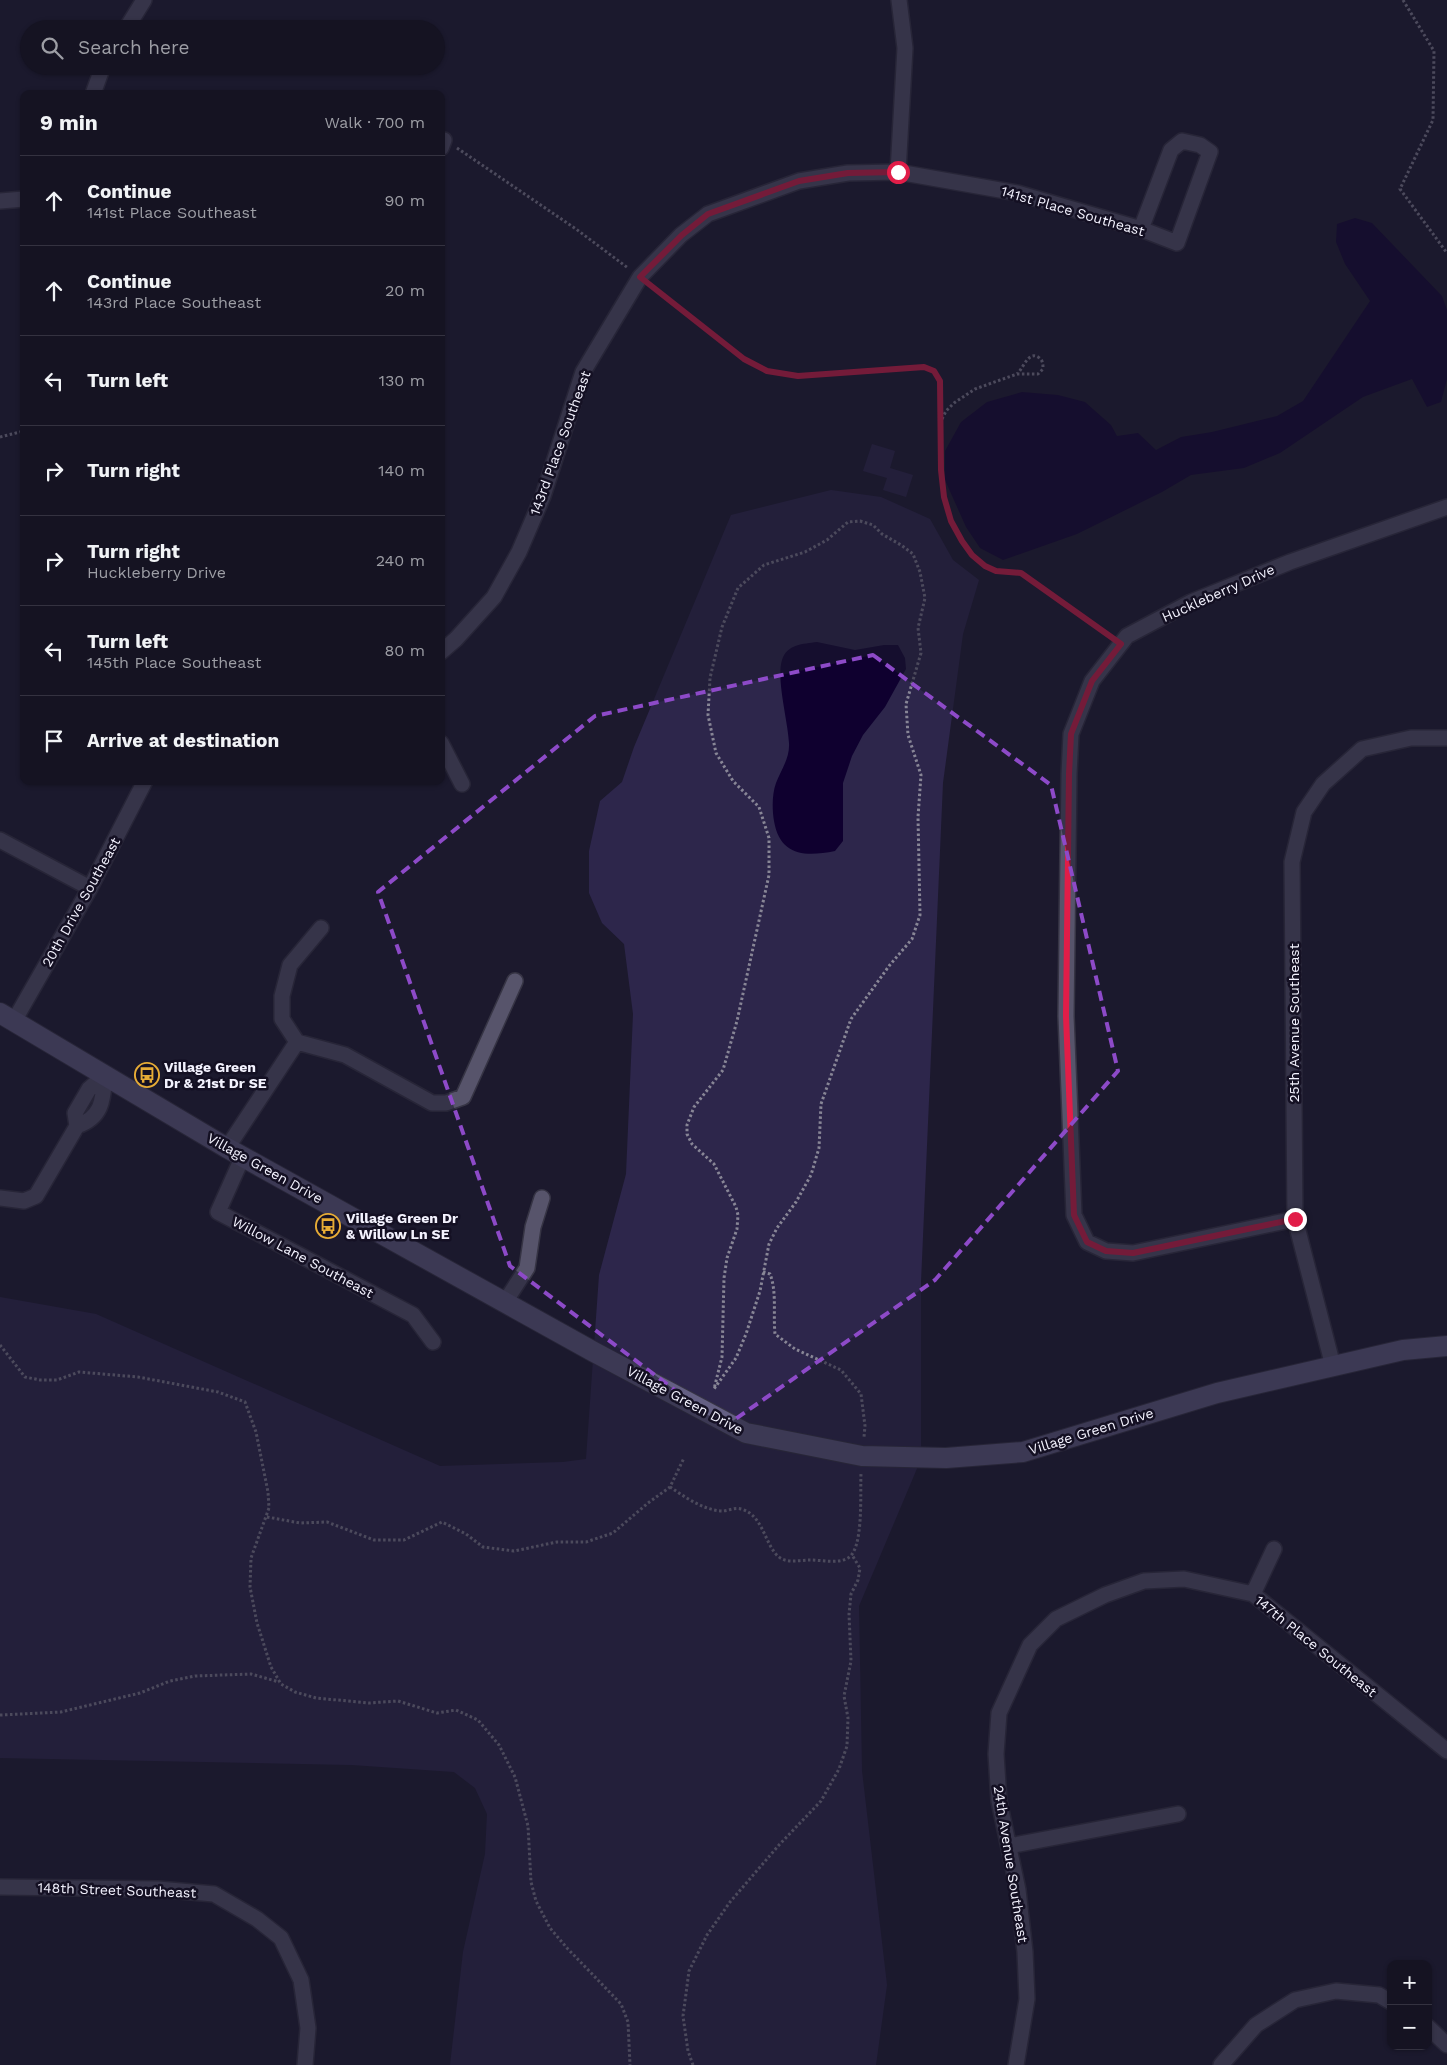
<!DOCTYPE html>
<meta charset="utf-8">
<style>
body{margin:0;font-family:"Work Sans",sans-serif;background:#22202f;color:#f1f3f6}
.controls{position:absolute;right:15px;bottom:15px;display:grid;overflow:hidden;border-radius:10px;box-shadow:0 1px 4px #0004}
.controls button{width:45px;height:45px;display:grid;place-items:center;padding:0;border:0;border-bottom:1px solid #343240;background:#151322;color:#f1f3f6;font:25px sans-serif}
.stop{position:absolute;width:15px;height:15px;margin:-11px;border:4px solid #e11d48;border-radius:50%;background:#fff}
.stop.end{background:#e11d48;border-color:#fff;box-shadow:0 1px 5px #0008}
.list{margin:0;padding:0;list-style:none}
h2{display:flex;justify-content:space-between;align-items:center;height:65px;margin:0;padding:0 20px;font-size:21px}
h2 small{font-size:16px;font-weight:400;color:#9d9ea5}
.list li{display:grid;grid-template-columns:32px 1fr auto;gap:15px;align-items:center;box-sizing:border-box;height:90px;padding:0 20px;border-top:1px solid #343240}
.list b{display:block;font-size:19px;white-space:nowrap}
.list p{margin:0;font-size:16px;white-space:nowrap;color:#9d9ea5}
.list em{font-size:16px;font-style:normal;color:#9d9ea5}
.icon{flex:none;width:28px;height:28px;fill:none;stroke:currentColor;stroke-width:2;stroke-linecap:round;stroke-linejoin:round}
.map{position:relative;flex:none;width:1447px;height:2065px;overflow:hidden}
.search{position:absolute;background:#151322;box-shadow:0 1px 4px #0004;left:20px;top:20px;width:425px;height:55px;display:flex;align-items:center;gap:12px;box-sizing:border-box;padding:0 18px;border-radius:28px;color:#9d9ea5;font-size:19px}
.panel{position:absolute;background:#151322;box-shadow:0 1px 4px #0004;left:20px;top:90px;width:425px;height:695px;border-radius:10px}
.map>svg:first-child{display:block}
</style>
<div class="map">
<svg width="1447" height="2065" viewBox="0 0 1447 2065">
<rect width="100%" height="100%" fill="#1c192d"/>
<!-- green -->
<path fill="#2d264b" d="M872,444L895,451L890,468L913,475L906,497L883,490L887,478L863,471Z
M831,490L881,497L930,519L953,560L979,580L963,634L943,783L921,1282V1459L859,1606L862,1771L887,1985L876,2065H450L463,1952L485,1854L487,1814L475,1788L454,1772L352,1765L0,1758V1297L96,1314L440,1466L563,1462L586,1459L599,1275L626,1174L633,1014L624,944L602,923L589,893V851L600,801L622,782L634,747L731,515Z"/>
<!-- water -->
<path fill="#0f002f" d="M1355,218L1372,223L1442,296L1447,310V379L1441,402L1427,407L1412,379L1363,397L1280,453L1244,468L1191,475L1162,492L1077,534L1003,560L980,548L966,527L945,480V451L961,422L987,402L1022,392L1058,395L1085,402L1111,425L1117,436L1138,433L1156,450L1181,437L1212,432L1277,416L1303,401L1370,301L1345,264L1336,242L1337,224Z
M817,642L855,650L884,645H898L905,658L906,669L885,707L863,735L852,756L843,783V841L835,851C805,857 780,856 774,821C772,809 772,794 776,783C781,770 790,758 789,743C788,721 776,679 782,660C787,644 803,644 817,642Z"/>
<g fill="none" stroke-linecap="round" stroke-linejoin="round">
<defs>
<path id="street" d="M126,29L144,0
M93,94L103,66
M441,148L444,140
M898,172L905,48L899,0
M0,201L24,199
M441,652L456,639L494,597L519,552L543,496L583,372L640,277L681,235L708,214L799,181L848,173L898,172L1017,193L1141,229L1177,243L1210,152L1200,145L1182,141L1171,150L1141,229
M441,743L462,784
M0,840L90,888
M14,1021L90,888L145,781
M297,1042L282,1019V996L290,965L321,928
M77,1126C103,1117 103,1099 105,1075
M227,1148L297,1042L345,1055L432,1103H446L463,1097L515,981
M243,1156L218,1212L413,1315L433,1342
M0,1198L24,1201L36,1196L77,1126L75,1113L89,1089L105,1075
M1295,1219L1133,1253L1106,1251L1087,1242L1074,1215L1066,1016L1069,774L1071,734L1092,681L1127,636L1191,602L1290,562L1447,507
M505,1302L527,1268L533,1227L542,1198
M1333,1366L1295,1219L1292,862L1304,812L1323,784L1362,749L1411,738H1447
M1253,1594L1274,1549
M1009,1846L1178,1814
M0,1887L158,1889L214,1894L257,1919L281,1938L301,1980L308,2028L305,2065
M1428,2027L1447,2045
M1016,2065L1027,1999L1025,1952L1018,1890L999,1801L996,1754L999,1713L1030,1645L1056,1619L1105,1595L1144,1581L1184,1579L1253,1594L1447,1751
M1221,2065L1256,2025L1295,2000L1336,1991L1379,1995L1391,2002"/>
<path id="secondary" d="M0,1013L227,1148L594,1352L746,1433L862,1456L946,1458L1023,1452L1217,1393L1403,1350L1447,1346"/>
</defs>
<!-- street casing -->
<use href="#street" stroke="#363444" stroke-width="18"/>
<!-- secondary casing -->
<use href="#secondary" stroke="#363444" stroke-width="22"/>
<!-- path -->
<path stroke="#888696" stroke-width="3" stroke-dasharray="2.5 2.5" stroke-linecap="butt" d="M1403,0L1434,51L1433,120L1400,189L1447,253
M457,148L576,229L628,268
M651,286L744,359L767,371L798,376L814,375L924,367L934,371L940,381L941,470L944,497L951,521L962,541L972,555L985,565L996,571L1021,573L1108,635
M942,419L946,411L954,403L975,389L1017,374H1038L1043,369C1043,364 1043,360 1038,357C1028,351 1023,369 1017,374
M0,437L24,431
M860,521L873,525L882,534L901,545L913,554L920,572L925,598L918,628L921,653L906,704L908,735L921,775L918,817L920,915L912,939L889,966L851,1019L821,1104L819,1148L811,1175L796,1202L777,1228L769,1244L760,1291L746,1334L736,1358L714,1389L722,1357L724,1278L727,1258L737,1229L738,1215L736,1207L714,1164L692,1144L687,1134V1125L694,1107L723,1070L737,1021L769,875V838L759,807L733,781L716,753L708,715L710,678L722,627L738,588L764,565L805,552L827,540L848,522Z
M763,1272L770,1274C777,1292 773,1314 775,1334L795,1349L841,1370L861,1394L865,1426L864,1437
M0,1345L25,1377L40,1380H57L79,1372L138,1377L218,1392L245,1402L256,1432L268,1492L269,1508L251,1558L250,1587L257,1623L271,1667L281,1684L295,1692L316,1698L369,1703L398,1701L437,1713L456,1710L478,1720L499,1745L515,1777L528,1826L531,1882L536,1901L550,1928L567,1948L621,2004L628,2022L630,2065
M670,1487C685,1497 703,1510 722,1511C728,1511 735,1507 741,1509C761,1514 764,1539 775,1553C784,1565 798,1560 810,1560C822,1560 838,1564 848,1558C864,1549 860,1492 861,1474
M267,1517L300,1523L327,1522L374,1540H404L442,1522L466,1534L483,1547L514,1551L557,1542H586L613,1533L648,1503L670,1487L684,1458
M0,1715L61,1712L140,1693L170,1681L195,1676L251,1674L279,1682
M693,2065L688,2051L683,2016L689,1971L707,1935L730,1902L779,1845L821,1801L839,1769L847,1746L848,1718L844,1696L851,1661L849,1614L851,1594L858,1580L860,1568L852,1555"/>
<!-- street -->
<use href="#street" stroke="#57546b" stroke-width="15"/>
<!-- secondary -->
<use href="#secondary" stroke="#645f83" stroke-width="20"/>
</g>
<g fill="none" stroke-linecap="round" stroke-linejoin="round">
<!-- route -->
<path stroke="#e11d48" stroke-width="6" d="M898,172L848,173L799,181L708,214L682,235L640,277L744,359L767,371L798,376L924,367L934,371L940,381L941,470L944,497L951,521L962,541L972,555L985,566L996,571L1021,573L1121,644L1092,681L1071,734L1069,774L1066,1016L1074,1215L1087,1242L1106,1251L1133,1253L1295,1219"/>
</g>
<!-- marked area -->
<path d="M0 0H1447V2065H0ZM873,655L1051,785L1118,1071L935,1280L724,1427L510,1266L378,892L595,716Z" fill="#1c192d" fill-opacity=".55" fill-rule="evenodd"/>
<path fill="none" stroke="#8d4ac8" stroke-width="4" stroke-dasharray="10 6" stroke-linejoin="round" d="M873,655L1051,785L1118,1071L935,1280L724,1427L510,1266L378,892L595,716Z"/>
<!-- icons -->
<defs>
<symbol id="bus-ring" viewBox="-11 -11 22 22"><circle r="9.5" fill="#141023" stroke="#e7ac36" stroke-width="1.5"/><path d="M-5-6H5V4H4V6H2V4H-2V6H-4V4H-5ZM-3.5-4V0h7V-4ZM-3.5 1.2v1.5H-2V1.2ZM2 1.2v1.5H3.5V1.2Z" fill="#e7ac36"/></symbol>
</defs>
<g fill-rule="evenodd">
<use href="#bus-ring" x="133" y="1061" width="28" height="28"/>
<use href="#bus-ring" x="314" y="1212" width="28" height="28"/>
</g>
<g text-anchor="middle" stroke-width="5" stroke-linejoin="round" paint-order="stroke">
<!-- street labels -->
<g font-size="14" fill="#f3f2fe" stroke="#141023">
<text transform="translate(1073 211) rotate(16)" y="5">141st Place Southeast</text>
<text transform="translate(560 443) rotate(-70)" y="5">143rd Place Southeast</text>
<text transform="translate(1218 593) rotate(-24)" y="5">Huckleberry Drive</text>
<text transform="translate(81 902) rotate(-61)" y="5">20th Drive Southeast</text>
<text transform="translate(1294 1023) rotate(-90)" y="5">25th Avenue Southeast</text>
<text transform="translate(265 1168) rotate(29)" y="5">Village Green Drive</text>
<text transform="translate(303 1257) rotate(28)" y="5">Willow Lane Southeast</text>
<text transform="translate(685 1400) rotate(28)" y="5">Village Green Drive</text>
<text transform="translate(1091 1431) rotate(-17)" y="5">Village Green Drive</text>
<text transform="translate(1316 1646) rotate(39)" y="5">147th Place Southeast</text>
<text transform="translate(1011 1864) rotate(81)" y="5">24th Avenue Southeast</text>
<text transform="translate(117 1890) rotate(2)" y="5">148th Street Southeast</text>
</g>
<!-- poi labels -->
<g font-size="14" font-weight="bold" fill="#f3f2fe" stroke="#141023" text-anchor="start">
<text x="164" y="1072">Village Green<tspan x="164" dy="16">Dr &amp; 21st Dr SE</tspan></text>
<text x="346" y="1223">Village Green Dr<tspan x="346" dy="16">&amp; Willow Ln SE</tspan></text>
</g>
</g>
</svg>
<div class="controls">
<button>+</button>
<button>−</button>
</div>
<div class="stop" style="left:898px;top:172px"></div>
<div class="stop end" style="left:1295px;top:1219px"></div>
<div class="search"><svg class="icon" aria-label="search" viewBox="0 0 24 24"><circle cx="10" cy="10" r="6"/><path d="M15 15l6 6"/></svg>Search here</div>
<section class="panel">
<h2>9 min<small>Walk · 700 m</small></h2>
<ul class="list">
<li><svg class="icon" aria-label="ahead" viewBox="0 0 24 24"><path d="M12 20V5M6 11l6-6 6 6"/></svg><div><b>Continue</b><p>141st Place Southeast</p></div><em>90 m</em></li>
<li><svg class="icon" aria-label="ahead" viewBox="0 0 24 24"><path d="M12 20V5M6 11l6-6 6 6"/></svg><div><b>Continue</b><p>143rd Place Southeast</p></div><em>20 m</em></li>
<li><svg class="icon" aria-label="left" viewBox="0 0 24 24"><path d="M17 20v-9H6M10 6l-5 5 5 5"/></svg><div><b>Turn left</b></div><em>130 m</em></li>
<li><svg class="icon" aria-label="right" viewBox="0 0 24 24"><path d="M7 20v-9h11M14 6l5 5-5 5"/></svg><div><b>Turn right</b></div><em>140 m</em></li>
<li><svg class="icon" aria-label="right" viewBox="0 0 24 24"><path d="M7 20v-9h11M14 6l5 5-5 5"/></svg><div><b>Turn right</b><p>Huckleberry Drive</p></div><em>240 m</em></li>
<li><svg class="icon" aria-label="left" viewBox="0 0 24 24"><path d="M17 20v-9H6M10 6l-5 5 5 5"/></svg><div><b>Turn left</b><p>145th Place Southeast</p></div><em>80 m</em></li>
<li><svg class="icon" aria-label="arrive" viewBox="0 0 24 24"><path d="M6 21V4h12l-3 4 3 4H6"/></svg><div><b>Arrive at destination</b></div></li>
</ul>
</section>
</div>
